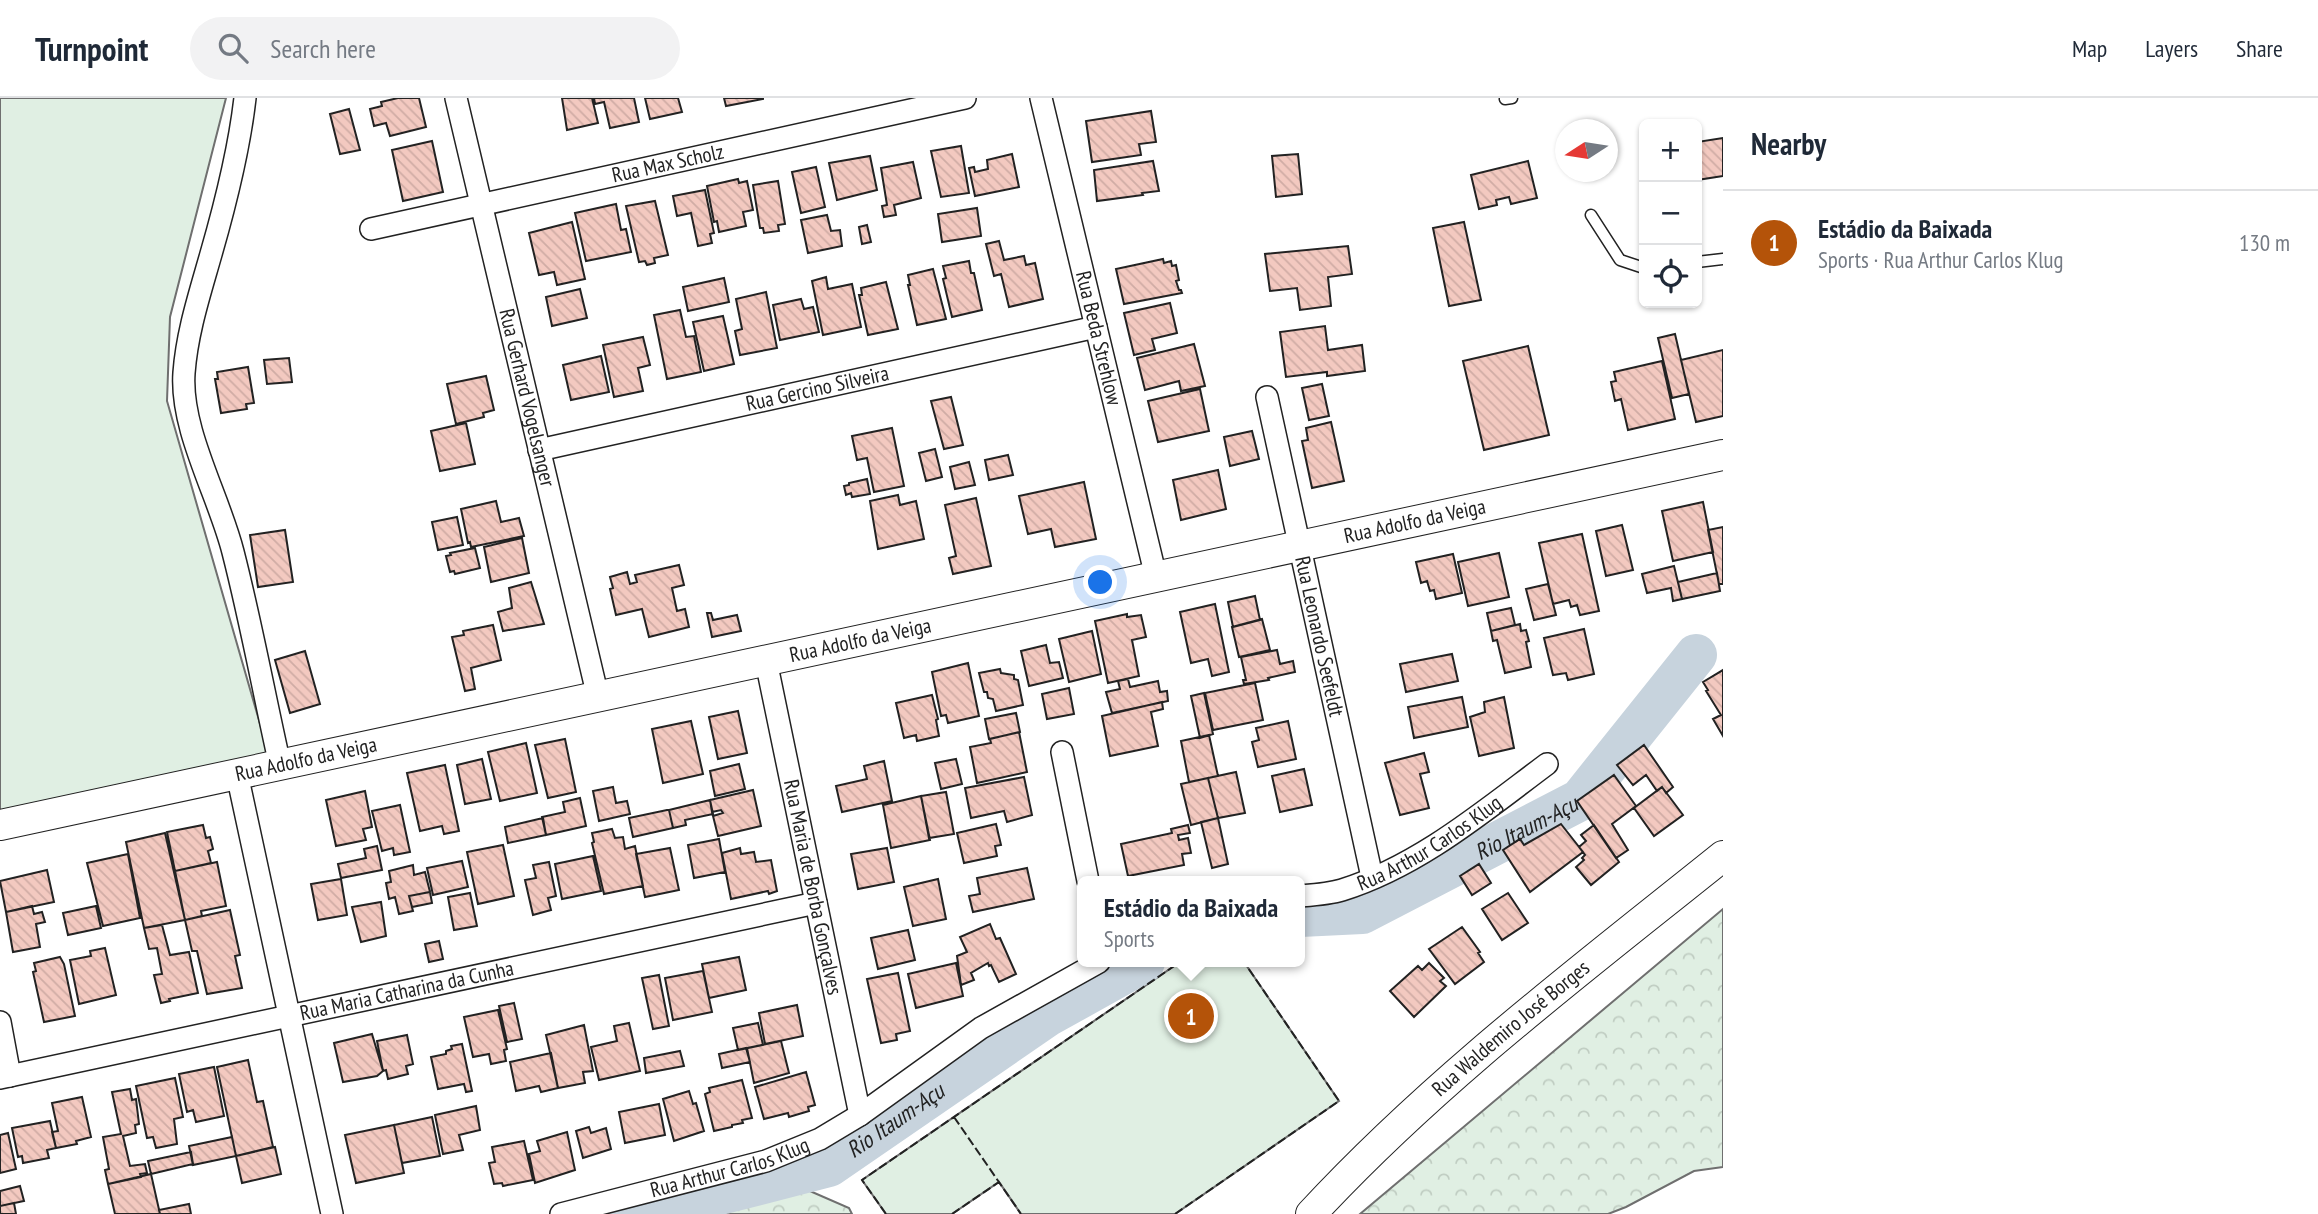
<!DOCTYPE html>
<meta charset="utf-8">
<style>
body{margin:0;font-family:"PT Sans Narrow",sans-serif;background:#f2f2f3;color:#1f2937}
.controls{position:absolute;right:21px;top:21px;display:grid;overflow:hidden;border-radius:10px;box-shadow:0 2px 5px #0004}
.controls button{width:63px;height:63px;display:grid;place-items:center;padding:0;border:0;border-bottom:2px solid #e0e1e3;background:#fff;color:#1f2937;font:35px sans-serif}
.compass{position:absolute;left:1555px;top:21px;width:63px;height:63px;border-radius:50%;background:#fff;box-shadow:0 2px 5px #0004;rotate:258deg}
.you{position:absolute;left:1101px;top:485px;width:24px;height:24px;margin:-18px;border:5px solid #fff;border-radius:50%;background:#1a73e8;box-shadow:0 0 0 10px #1a73e833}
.badge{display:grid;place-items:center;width:46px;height:46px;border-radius:50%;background:#b45309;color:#fff;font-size:23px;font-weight:700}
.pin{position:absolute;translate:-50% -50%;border:4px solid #fff;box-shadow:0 2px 7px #0006}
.popup{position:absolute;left:1077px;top:778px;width:228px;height:91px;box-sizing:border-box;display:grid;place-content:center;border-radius:10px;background:#fff;filter:drop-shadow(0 2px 5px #0005);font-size:23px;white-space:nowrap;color:#747a83}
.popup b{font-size:26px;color:#1f2937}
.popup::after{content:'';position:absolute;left:50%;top:100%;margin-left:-14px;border:14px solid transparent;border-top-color:#fff}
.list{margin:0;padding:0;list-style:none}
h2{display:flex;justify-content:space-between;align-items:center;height:91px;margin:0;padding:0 28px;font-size:30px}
h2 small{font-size:23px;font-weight:400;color:#747a83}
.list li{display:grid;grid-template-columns:46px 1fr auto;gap:21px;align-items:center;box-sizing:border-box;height:105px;padding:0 28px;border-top:2px solid #e0e1e3}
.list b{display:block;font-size:26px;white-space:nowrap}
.list p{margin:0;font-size:23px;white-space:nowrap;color:#747a83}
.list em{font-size:23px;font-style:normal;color:#747a83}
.icon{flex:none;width:38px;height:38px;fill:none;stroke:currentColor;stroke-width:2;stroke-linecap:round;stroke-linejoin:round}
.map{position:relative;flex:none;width:1723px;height:1116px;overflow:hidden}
header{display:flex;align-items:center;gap:42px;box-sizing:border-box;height:98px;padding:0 35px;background:#fff;border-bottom:2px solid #e0e1e3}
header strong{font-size:33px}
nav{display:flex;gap:38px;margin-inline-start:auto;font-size:24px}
.search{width:490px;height:63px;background:#f2f2f3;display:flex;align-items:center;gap:18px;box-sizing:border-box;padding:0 24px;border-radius:38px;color:#747a83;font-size:26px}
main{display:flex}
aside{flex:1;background:#fff}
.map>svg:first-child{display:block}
</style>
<header>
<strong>Turnpoint</strong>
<div class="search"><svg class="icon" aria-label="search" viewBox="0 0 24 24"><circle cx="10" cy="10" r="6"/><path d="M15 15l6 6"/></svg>Search here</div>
<nav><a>Map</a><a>Layers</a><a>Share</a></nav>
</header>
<main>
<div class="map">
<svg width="1723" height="1116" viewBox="0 0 1723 1116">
<defs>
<pattern id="forest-crowns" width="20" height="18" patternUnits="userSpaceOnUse" patternTransform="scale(1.75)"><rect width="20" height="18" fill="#e0efe3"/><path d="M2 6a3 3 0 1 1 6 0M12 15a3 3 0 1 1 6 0" fill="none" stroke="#c0cdc2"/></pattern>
<pattern id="building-back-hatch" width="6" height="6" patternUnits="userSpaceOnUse" patternTransform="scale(1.75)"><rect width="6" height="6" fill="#f3c9c0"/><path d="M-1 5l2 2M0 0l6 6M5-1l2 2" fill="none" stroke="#d0aca5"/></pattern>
</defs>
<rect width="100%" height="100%" fill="#fff"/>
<!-- green -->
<path fill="#e0efe3" stroke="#6f6f6f" stroke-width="2" d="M0,0H226L170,219L167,303L269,657L0,713Z
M1180,864H1244L1339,1003L1175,1116H1021L999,1084L952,1116H886L862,1082Z"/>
<!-- forest -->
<path fill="url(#forest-crowns)" stroke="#6f6f6f" stroke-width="2" d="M1723,811V1069L1694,1073L1626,1109L1608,1116H1360Z
M803,1090L849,1110L852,1116H625Z"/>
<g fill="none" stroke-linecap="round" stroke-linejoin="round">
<!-- river -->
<g stroke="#c7d3dd" stroke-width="42">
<path id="s1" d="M1300,818L1362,815L1580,702L1696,557"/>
<path id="s2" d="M621,1116L724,1095L829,1068L1047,918L1144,864"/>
</g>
</g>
<!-- building -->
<path fill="url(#building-back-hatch)" stroke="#222" stroke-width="2" d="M398,0H419L426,29L390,38L386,25L374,28L370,11L382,8L381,4Z
M562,0H592L598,25L567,32Z
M594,0H634L639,24L610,30L604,4L595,6Z
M645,0H678L682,14L650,21Z
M724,0H763V1L726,8Z
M349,11L360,52L340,56L330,16Z
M1151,13L1156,44L1139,46L1141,57L1092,64L1086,23Z
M1723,40V78L1697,82V44Z
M432,43L443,94L403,103L392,52Z
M961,48L969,95L941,99L931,53Z
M1012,56L1019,89L975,98L969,70L974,69L975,74L988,71L987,62Z
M1298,56L1302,96L1276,99L1272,58Z
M870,58L877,92L837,102L829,65Z
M1153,63L1159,93L1142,95L1143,97L1097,103L1094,72Z
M1528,63L1537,100L1511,106L1509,99L1496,102L1497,107L1479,111L1471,77Z
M913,64L921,100L894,107L896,117L884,119L882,108L887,107L881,70Z
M816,69L825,109L801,115L792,74Z
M738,81L739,85L747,83L753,112L743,114L746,128L719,134L717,123L714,124L707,88Z
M778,83L785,126L778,127L779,133L764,135L763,130H760L753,87Z
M705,92L714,135L710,136L712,145L698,148L691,115L677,118L673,98Z
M655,103L668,157L654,160L655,165L647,167L645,163L639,164L626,108Z
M616,106L621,132L626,131L631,154L586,163L575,115Z
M977,110L981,138L942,144L938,116Z
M827,117L831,133L840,132L842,148L808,155L801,122Z
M572,124L585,181L557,187L554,174L539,177L529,135Z
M1464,124L1481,202L1449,208L1433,130Z
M867,127L871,144L862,146L859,129Z
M999,143L1004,162L1024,158L1026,167L1035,165L1043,201L1009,209L1001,176L994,178L986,146Z
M1348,148L1352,176L1328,179L1331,208L1300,212L1297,190L1270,193L1265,156Z
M1163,161L1164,165L1171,163L1172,168L1176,167L1179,182L1176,183L1179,192H1181L1182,195L1124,206L1116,171Z
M969,163L971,175H974L982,212L952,219L943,181L946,180L943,168Z
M933,171L946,221L917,227L908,187H910L908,177Z
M826,179L828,191L852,186L861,229L823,237L812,183Z
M724,180L729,204L688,213L683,189Z
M886,184L898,231L868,237L859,197H862L861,190Z
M580,191L587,220L552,228L546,199Z
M766,194L777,250L740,257L735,233L742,231L736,201Z
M801,201L804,211L813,209L819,234L780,242L773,207Z
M1170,205L1177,235L1152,241L1155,252L1134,257L1124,215Z
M680,212L686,239L694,238L701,274L667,281L654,217Z
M723,218L734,266L704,273L693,224Z
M1325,228L1328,252L1362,247L1365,273L1327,278V274L1286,279L1280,234Z
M1675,236L1689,296L1672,300L1658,240Z
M643,239L650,267L638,270L643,293L614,299L603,247Z
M1194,246L1205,288L1181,293L1179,283L1145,292L1137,260Z
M1528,248L1549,337L1484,352L1463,263Z
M1723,252V318L1696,324L1681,262Z
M601,258L609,294L571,302L563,267Z
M289,260L292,284L267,286L264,262Z
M1662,263L1675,321L1628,332L1621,301L1615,303L1611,284L1616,283L1614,274Z
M248,269L254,305L246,306L247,311L221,315L215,281H218L217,274Z
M486,278L494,312L483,315L484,319L456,326L447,286Z
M1322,286L1329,318L1309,322L1302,290Z
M1200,291L1209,333L1158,344L1148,303Z
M951,299L963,347L944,351L931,303Z
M1331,324L1344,383L1312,390L1302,343L1308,342L1306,330Z
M466,325L475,366L440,373L431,333Z
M892,330L904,388L874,394L867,360L857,362L852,338Z
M1252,333L1259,361L1230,368L1224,339Z
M935,351L942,379L926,383L919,355Z
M1008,357L1013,377L989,382L985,362Z
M969,364L975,387L955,391L950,369Z
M1218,372L1226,411L1181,422L1173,382Z
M867,381L870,396L852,399L851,395L846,397L844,388L849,387V385Z
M1084,384L1096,441L1055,449L1051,431L1028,436L1019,398Z
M898,397L900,407L916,403L924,441L878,451L870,403Z
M976,400L991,468L953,476L949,460L956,458L945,407Z
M496,403L501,424L519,420L524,438L471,449L470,444L468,445L461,411Z
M1703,404L1713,454L1673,463L1662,413Z
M457,419L463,447L438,452L432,424Z
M1622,427L1633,472L1606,478L1596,433Z
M1723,429V486H1719L1708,432Z
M285,432L293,484L258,489L250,437Z
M1582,436L1599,513L1580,517L1577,507L1571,509L1569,502L1553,506L1539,445Z
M522,440L529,475L491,484L484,449Z
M475,450L480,470L455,476L454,473L450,474L446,458L451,457L450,455Z
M1499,455L1509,499L1468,508L1458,464Z
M1453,456L1462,495L1436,501L1434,492L1430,493L1427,483L1421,485L1416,464Z
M679,467L684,487L672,490L677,513L685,511L689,529L649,539L642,511L616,517L610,491L613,490L610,479L627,474L630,486L637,484L635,477Z
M1674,468L1682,501L1673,503L1671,490L1647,495L1642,476Z
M1717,475L1720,493L1682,501L1678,484Z
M531,484L544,526L503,533L498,514L512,510L509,490Z
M1548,486L1556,517L1534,522L1526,491Z
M1255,498L1260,522L1233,529L1228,504Z
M1215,506L1229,574L1212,578L1208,561L1191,565L1180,514Z
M1511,510L1515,527L1491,533L1487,515Z
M707,515H711L713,522L737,517L741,533L712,539Z
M1127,516V519L1141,517L1146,539L1132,542L1139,578L1108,585L1095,523Z
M1262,521L1270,552L1239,559L1232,529Z
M1520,526L1521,533L1526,532L1529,543L1526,544L1531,569L1505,575L1497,542L1493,543L1491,533Z
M493,527L501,562L471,570L475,591L465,593L452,539L464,537L463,533Z
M1584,531L1594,576L1568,582L1566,575L1553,577L1544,540Z
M1092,533L1101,576L1069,584L1059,541Z
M1046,547L1050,565L1059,564L1063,580L1029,588L1021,553Z
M1277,552L1280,566L1293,563L1295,574L1268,580L1269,582L1244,586L1243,582H1246L1241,559Z
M305,553L320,606L290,615L275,562Z
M1452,556L1458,583L1406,594L1400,566Z
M968,565L979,618L948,625L946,617L941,618L932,574Z
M1000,571L1001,575L1014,577V581L1018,582L1023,607L996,613L993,601L988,600L987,594H984L979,575Z
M1723,572V638L1713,621L1721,617L1706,593L1708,592L1703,584Z
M1128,581L1130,589L1158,583L1160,594L1167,593L1168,603L1112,615L1106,594L1120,591L1118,583Z
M1255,585L1263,622L1213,632L1205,595Z
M1069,590L1074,616L1047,621L1042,596Z
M1204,595L1213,636L1200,640L1191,598Z
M932,597L938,621L936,622L939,638L917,643L916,637L904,640L896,605Z
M1462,599L1468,629L1414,640L1408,609Z
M1504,599L1514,650L1479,658L1470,619L1485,614L1484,604Z
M1162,604L1163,611L1151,614L1158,648L1110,658L1102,618Z
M738,613L747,655L718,661L709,619Z
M1016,615L1020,634L989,641L985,621Z
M691,623L703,676L663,685L652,631Z
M1288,623L1296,661L1258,669L1252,644L1259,642L1256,630Z
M1019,634L1027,674L977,685L970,649L991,645L990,641Z
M1209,637L1218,678L1189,684L1181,643Z
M565,641L576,694L548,700L535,647Z
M526,645L537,695L500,703L488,654Z
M1644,647L1673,689L1666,695L1662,689L1657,693L1646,677L1633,687L1617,667Z
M1424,655L1429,674L1420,676L1429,710L1400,717L1385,665Z
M482,661L491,701L465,706L457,667Z
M956,661L962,686L941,691L935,665Z
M884,663L892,703L842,714L836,688L867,681L864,668Z
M739,666L745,691L715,698L710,673Z
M445,667L459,733L444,736L442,728L420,733L407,675Z
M1304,671L1312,707L1280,714L1272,678Z
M1236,674L1245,715L1218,720L1208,680Z
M1614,677L1636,708L1612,726L1628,752L1616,760L1577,703Z
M1024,679L1032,717L1007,724L1004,713L971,720L965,690Z
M1208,680L1218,720L1191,727L1181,686Z
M613,689L616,705L627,703L630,716L599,723L593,693Z
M1662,689L1683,717L1654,738L1634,710Z
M753,692L761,728L718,738L713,718L723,715L721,712L712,714L710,702Z
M365,693L372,729L363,731L366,742L336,748L326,702Z
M946,694L954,736L929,740L921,698Z
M921,698L930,742L891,750L883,707Z
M580,700L586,728L546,737L542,719L565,714L563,704Z
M710,702L713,716L685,722L686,727L673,730L669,712Z
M400,707L410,754L394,757L393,750L382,753L372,713Z
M667,712H669L673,730L633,739L629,720Z
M543,720L546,737L508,745L505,729Z
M1218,720L1228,766L1212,770L1201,724Z
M996,726L1001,747L995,748L997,758L964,765L957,735Z
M1561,726L1583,754L1530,794L1503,752L1520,741L1524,747Z
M203,727L206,740L210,739L213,751L208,753L211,765L175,773L167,734Z
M1188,727L1190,735L1178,737L1179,742L1188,740L1191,755L1182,756L1184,767L1128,778L1121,746L1172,735L1171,731Z
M1594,727L1619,764L1591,787L1576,769L1584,762L1582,760L1585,757L1579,749L1586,743L1581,737Z
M612,731L615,740L623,739L625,751L635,748L643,788L604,796L592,745L594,744L592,735Z
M165,735L185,822L144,830L126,744Z
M719,741L725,774L694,780L688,747Z
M503,747L514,798L478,806L467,754Z
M377,748L382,772L341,780L338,766L366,760L364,751Z
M670,750L679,792L645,799L636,756Z
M740,750L741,756L754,754L756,764L771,762L777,793L769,796L768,793L731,801L722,755Z
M887,750L894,784L858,791L851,756Z
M128,756L140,820L103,828L87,765Z
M593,758L601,793L562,801L555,766Z
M462,763L468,789L433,797L427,770Z
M217,764L226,808L201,813L202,818L185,822L175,773Z
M549,764L556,798L548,800L551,812L533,817L525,782L536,780L533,767Z
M1479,766L1491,785L1472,797L1460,778Z
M413,767L414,777L425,774L430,794L409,798L413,813L399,816L395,799L389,801L386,785L391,784L389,773Z
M1027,770L1034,801L973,814L969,798L980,796L977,780Z
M47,772L54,804L6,814L0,783Z
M341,781L347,817L318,822L311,786Z
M938,781L946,821L913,828L904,789Z
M430,794L432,805L412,809L409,798Z
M470,795L477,828L454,832L448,799Z
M1508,795L1528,825L1502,842L1482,811Z
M381,804L386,838L361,844L352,809Z
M32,808L34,816L42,814L45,824L36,826L40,849L13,854L6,814Z
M96,808L101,830L68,837L63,815Z
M230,812L240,857L235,858L242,890L207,896L197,853H192L185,822Z
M990,826L996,841L1000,840L1016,876L999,884L991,867L989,868L988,865L971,875L974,882L961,887L957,858L967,854L960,839Z
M162,827L170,857L189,854L198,895L169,901L170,903L161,905L154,877L162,876L157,850L149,851L144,830Z
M1462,829L1480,854L1478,855L1484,864L1455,886L1429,851Z
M908,832L915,862L878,871L871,840Z
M439,843L443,861L429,864L425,846Z
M105,850L116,897L79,906L70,862L91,858L90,853Z
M60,859L64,866L75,918L44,924L33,874L36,873L34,865Z
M739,859L746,892L709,900L702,866Z
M956,865L963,898L916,910L908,876Z
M1429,865L1444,880L1440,883L1446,888L1414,919L1390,893L1418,868L1422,872Z
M703,873L712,914L673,922L665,880Z
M898,875L910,933L896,936L897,942L881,945L867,881Z
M659,877L669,928L653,931L642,880Z
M514,905L522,941L507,944L499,908Z
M797,907L803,938L765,946L759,915Z
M498,912L507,951L504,952L506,963L491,966L489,956L473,959L464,919Z
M629,925L640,973L599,982L591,949L617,943L614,928Z
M758,925L763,947L738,952L733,930Z
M584,927L593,973L583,974L585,985L558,990L546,937Z
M372,936L383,973L377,978L343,984L334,945Z
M407,937L413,966L406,968L408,976L388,981L386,972L383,973L377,943Z
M781,943L789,975L754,985L747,950Z
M462,946L472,993L466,994L464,986L438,991L431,959L446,956V953L452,951L451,948Z
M746,950L750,964L722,970L719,956Z
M680,953L684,968L646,975L644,960Z
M551,955L558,990L541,994L539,988L516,993L510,964Z
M248,962L257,1004L263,1003L273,1049L236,1058L217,969Z
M214,969L224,1018L196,1024L193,1012L187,1014L179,976Z
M806,974L815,1007L808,1009L809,1013L789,1019L788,1015L764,1021L755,989Z
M175,980L183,1019L174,1021L177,1046L156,1050L153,1039L147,1040L136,988Z
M742,982L752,1020L742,1022L743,1025L732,1027V1029L714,1033L705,996L710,994L709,990Z
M130,991L132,1002L136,1001L139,1026L135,1027L136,1035L123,1038L130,1068L145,1066L147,1075L140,1076L141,1079L108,1086L105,1072L109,1071L103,1039L121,1036L112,994Z
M689,993L693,1006L696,1005L704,1033L674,1043L663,1001Z
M82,999L91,1039L76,1043L77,1046L56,1050L52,1034L58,1033L52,1005Z
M659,1006L665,1037L625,1045L619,1014Z
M476,1008L480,1032L459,1037L463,1052L443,1056L435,1017Z
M432,1019L440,1058L402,1065L394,1027Z
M50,1023L56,1050L47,1052L49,1060L23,1065L22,1058L18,1059L12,1030Z
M394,1027L404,1075L356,1085L345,1037Z
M589,1029L591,1035L606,1030L611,1051L583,1060L576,1033Z
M567,1034L575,1072L535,1085L529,1056L540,1053L537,1043Z
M8,1035L16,1071L0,1075V1037Z
M232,1039L236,1058L193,1067L189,1048Z
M524,1043L533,1082L503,1088L502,1085L494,1086L489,1065L495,1064L492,1049Z
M275,1049L281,1076L242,1085L236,1058Z
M191,1054L193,1066L151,1076L148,1063Z
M151,1076L160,1116H115L108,1086Z
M20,1088L24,1103L0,1108V1093Z
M14,1105L16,1116H0V1108Z
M189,1106L191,1116H160L159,1112Z"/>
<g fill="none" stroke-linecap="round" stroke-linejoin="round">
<defs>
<path id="lane" d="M1505,1L1512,0
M1591,117L1620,162L1644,170
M1697,164L1723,161"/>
<g id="street">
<path d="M245,0C239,53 226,104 211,156C200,195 187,234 184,275C180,332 219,398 233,454C251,524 264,596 280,667"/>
<path id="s3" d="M456,0L598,599"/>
<path id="s4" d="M1041,0L1156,479"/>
<path id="s5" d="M371,131L965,0"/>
<path id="s6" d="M1267,299L1372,779"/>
<path id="s7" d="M539,352L1096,229"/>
<path id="s8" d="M766,563L860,1017"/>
<path d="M1062,654L1088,783"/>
<path d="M237,676L332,1116"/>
<path id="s9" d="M1300,798C1313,797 1329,796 1342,792C1419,768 1484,713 1547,666"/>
<path d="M0,924L10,978"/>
<path id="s10" d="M0,980L816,805"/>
<path id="s11" d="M561,1116L766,1063L820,1041L860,1017L981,930L1099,864"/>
</g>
<g id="secondary">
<path id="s12" d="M0,727L1723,357"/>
<path id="s13" d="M1311,1116C1435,982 1581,872 1723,758"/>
</g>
</defs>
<!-- lane casing -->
<use href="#lane" stroke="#222" stroke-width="13"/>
<!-- street casing -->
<use href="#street" stroke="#222" stroke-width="24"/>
<!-- secondary casing -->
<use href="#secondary" stroke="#222" stroke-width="32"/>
<!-- lane -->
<use href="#lane" stroke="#fff" stroke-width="10"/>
<!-- street -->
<use href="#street" stroke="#fff" stroke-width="21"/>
<!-- secondary -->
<use href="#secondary" stroke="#fff" stroke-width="30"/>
<!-- fence -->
<path stroke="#222" stroke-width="2" stroke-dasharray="9 3.5" stroke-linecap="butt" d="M954,1019L1021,1116
M886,1116L862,1082L1180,864
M952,1116L999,1084
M1175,1116L1339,1003L1244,864"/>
</g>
<g text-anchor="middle" stroke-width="5" stroke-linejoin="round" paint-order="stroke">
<!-- street labels -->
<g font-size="21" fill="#222" stroke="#fff">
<text dy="7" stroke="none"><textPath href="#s5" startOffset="304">Rua Max Scholz</textPath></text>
<text dy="7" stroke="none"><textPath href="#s4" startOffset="247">Rua Beda Strehlow</textPath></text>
<text dy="7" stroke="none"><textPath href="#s7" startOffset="285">Rua Gercino Silveira</textPath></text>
<text dy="7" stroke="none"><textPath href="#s3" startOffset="308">Rua Gerhard Vogelsanger</textPath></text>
<text dy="7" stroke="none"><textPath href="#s12" startOffset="1447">Rua Adolfo da Veiga</textPath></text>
<text dy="7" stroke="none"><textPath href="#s6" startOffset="245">Rua Leonardo Seefeldt</textPath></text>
<text dy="7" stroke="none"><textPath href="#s12" startOffset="880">Rua Adolfo da Veiga</textPath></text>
<text dy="7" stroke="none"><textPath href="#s12" startOffset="313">Rua Adolfo da Veiga</textPath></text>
<text dy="7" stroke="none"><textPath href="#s9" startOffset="142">Rua Arthur Carlos Klug</textPath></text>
<text dy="7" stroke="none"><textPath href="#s8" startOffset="231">Rua Maria de Borba Gonçalves</textPath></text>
<text dy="7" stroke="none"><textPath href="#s10" startOffset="416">Rua Maria Catharina da Cunha</textPath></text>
<text dy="7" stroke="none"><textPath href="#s13" startOffset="273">Rua Waldemiro José Borges</textPath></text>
<text dy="7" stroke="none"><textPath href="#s11" startOffset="175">Rua Arthur Carlos Klug</textPath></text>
</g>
<!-- water labels -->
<g font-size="23" font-style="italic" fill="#222" stroke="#fff">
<text dy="8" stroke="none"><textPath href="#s1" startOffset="247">Rio Itaum-Açu</textPath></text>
<text dy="8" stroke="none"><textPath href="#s2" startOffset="294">Rio Itaum-Açu</textPath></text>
</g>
</g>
</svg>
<div class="controls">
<button>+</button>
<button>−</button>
<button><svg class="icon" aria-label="locate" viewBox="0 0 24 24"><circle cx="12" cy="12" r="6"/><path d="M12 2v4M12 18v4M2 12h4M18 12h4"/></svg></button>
</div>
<svg class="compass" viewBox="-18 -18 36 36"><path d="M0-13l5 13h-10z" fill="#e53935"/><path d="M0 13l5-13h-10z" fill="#747a83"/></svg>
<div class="you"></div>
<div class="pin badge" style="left:1191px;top:918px">1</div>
<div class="popup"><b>Estádio da Baixada</b>Sports</div>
</div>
<aside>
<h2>Nearby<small></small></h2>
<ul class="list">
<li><span class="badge">1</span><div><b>Estádio da Baixada</b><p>Sports · Rua Arthur Carlos Klug</p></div><em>130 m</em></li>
</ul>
</aside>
</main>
